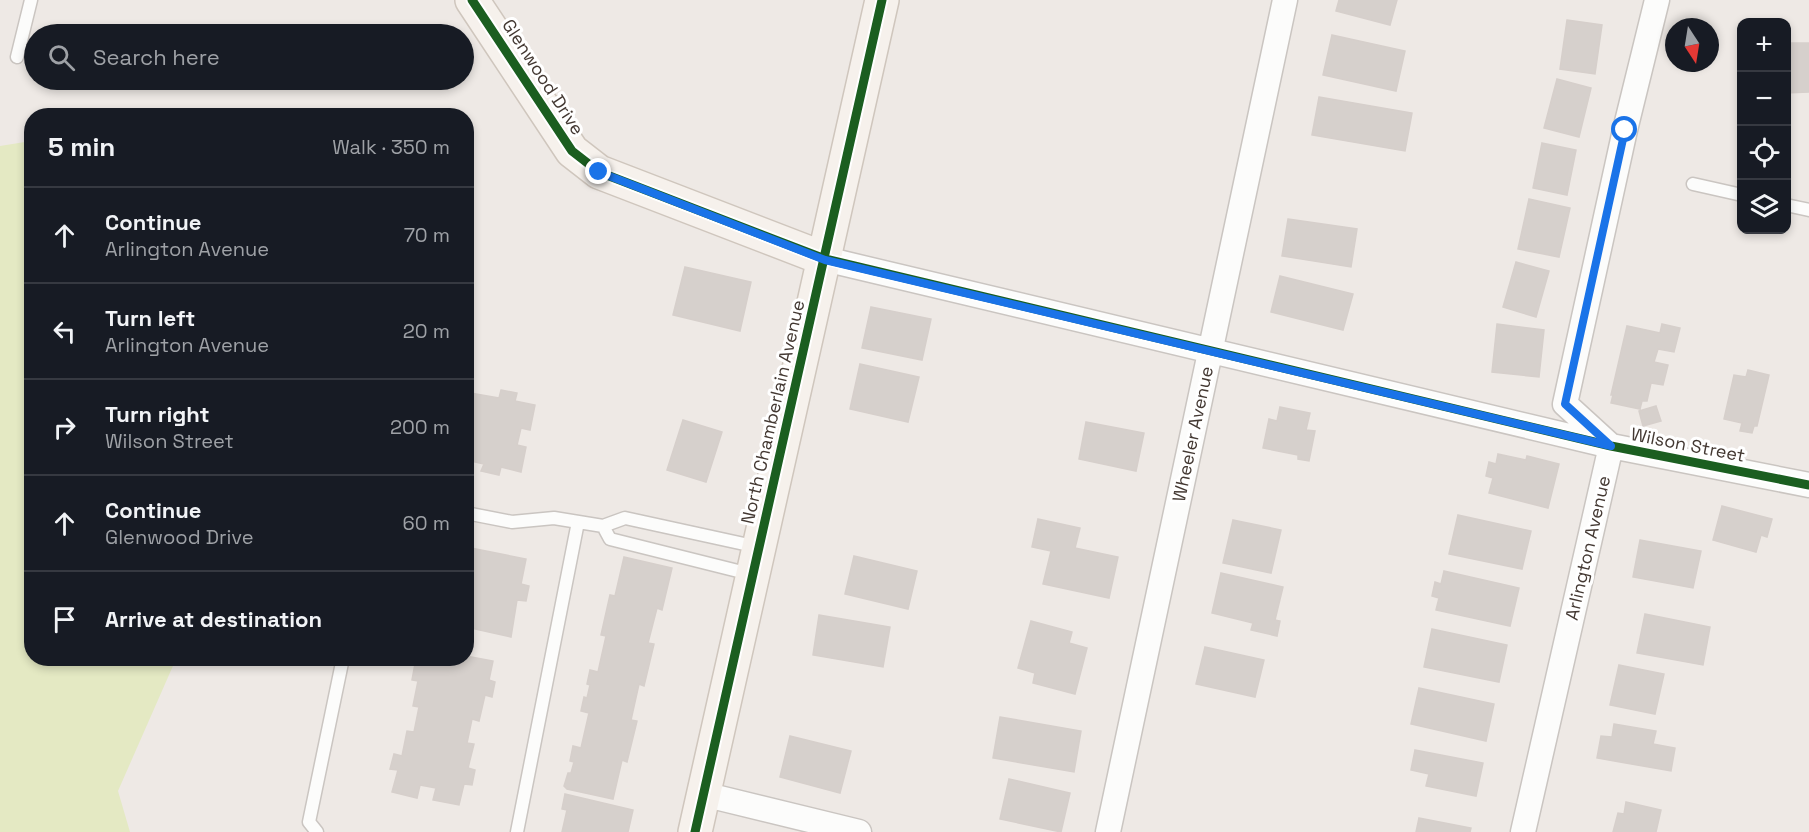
<!DOCTYPE html>
<meta charset="utf-8">
<style>
body{margin:0;font-family:"Space Grotesk",sans-serif;background:#242831;color:#f1f3f6}
.controls{position:absolute;right:18px;top:18px;display:grid;overflow:hidden;border-radius:12px;box-shadow:0 3px 9px #0003}
.controls button{width:54px;height:54px;display:grid;place-items:center;padding:0;border:0;border-bottom:2px solid #363941;background:#171b24;color:#f1f3f6;font:30px sans-serif}
.compass{position:absolute;left:1665px;top:18px;width:54px;height:54px;border-radius:50%;background:#171b24;box-shadow:0 3px 9px #0003;rotate:168deg}
.stop{position:absolute;width:18px;height:18px;margin:-14px;border:4px solid #1a73e8;border-radius:50%;background:#fff}
.stop.end{background:#1a73e8;border-color:#fff;box-shadow:0 2px 6px #0008}
.list{margin:0;padding:0;list-style:none}
h2{display:flex;justify-content:space-between;align-items:center;height:78px;margin:0;padding:0 24px;font-size:26px}
h2 small{font-size:20px;font-weight:400;color:#9ea1a6}
.list li{display:grid;grid-template-columns:39px 1fr auto;gap:18px;align-items:center;box-sizing:border-box;height:96px;padding:0 24px;border-top:2px solid #363941}
.list b{display:block;font-size:22px;white-space:nowrap}
.list p{margin:0;font-size:20px;white-space:nowrap;color:#9ea1a6}
.list em{font-size:20px;font-style:normal;color:#9ea1a6}
.icon{flex:none;width:33px;height:33px;fill:none;stroke:currentColor;stroke-width:2;stroke-linecap:round;stroke-linejoin:round}
.map{position:relative;flex:none;width:1809px;height:832px;overflow:hidden}
.search{position:absolute;background:#171b24;box-shadow:0 3px 9px #0003;left:24px;top:24px;width:450px;height:66px;display:flex;align-items:center;gap:15px;box-sizing:border-box;padding:0 21px;border-radius:33px;color:#9ea1a6;font-size:22px}
.panel{position:absolute;background:#171b24;box-shadow:0 3px 9px #0003;left:24px;top:108px;width:450px;height:558px;border-radius:24px}
.map>svg:first-child{display:block}
</style>
<div class="map">
<svg width="1809" height="832" viewBox="0 0 1809 832">
<rect width="100%" height="100%" fill="#eee9e5"/>
<!-- green -->
<path fill="#e4e9c3" d="M174,113L282,115H159Z
M31,141L32,658L176,659L118,791L130,832H0V146Z"/>
<!-- building -->
<path fill="#d6d0cc" stroke="#d6cfcb" stroke-width="1.5" d="M1339,0H1397L1390,25L1336,11Z
M1567,20L1602,25L1595,74L1560,69Z
M1332,35L1405,51L1396,91L1323,75Z
M1739,37H1742V143H1740Z
M1786,43H1809V92L1786,93Z
M1557,79L1591,88L1579,137L1544,128Z
M1319,97L1412,113L1405,151L1312,135Z
M1542,143L1576,150L1567,195L1533,188Z
M1529,199L1570,208L1559,257L1518,249Z
M1288,219L1357,229L1351,267L1282,256Z
M1516,262L1549,271L1536,317L1503,307Z
M685,267L751,282L740,331L673,315Z
M1280,276L1353,294L1343,330L1271,312Z
M871,307L931,319L922,360L862,348Z
M1497,324L1544,330L1539,377L1492,372Z
M1662,324L1680,328L1674,352L1658,349L1654,362L1668,365L1663,385L1651,383L1647,401H1642L1640,409L1611,403L1613,395H1611L1627,326L1660,333Z
M860,364L919,377L908,422L850,409Z
M1748,370L1769,375L1757,426H1754L1752,433L1740,431L1742,423L1724,419L1734,375L1746,377Z
M501,390L517,393L515,401L535,405L530,430L521,428L517,445L526,447L521,472L501,467L499,475L481,471L484,464L466,460V399H470L471,393L499,398Z
M1656,406L1661,421L1643,426L1639,411Z
M1280,407L1310,413L1306,430L1315,431L1309,461L1298,459V455L1263,448L1269,419L1277,421Z
M683,420L722,432L706,482L667,470Z
M1086,422L1144,433L1136,471L1079,459Z
M1498,454L1526,460L1527,456L1559,464L1548,508L1489,493L1493,478L1486,476L1489,462L1496,464Z
M1722,506L1772,519L1767,537L1761,535L1756,552L1713,540Z
M1458,515L1531,531L1522,569L1449,554Z
M1038,519L1080,528L1075,548L1118,557L1109,598L1043,584L1051,551L1032,547Z
M1233,520L1281,530L1271,573L1223,563Z
M1640,540L1701,551L1693,588L1633,577Z
M466,547L526,559L521,584L529,586L526,601L517,600L511,637L466,627L471,606L466,601Z
M854,556L917,571L908,609L845,594Z
M624,557L672,568L662,610L657,608L648,643L654,644L644,686L639,684L631,720L637,721L627,762L622,760L613,799L567,789L564,786L568,773H571L574,762L570,761L573,746L581,748L589,713L581,711L584,697L587,698L590,685L587,684L590,670L598,672L606,636L601,635L610,595L615,596Z
M1444,571L1519,588L1510,626L1436,610L1439,598L1432,596L1435,582L1441,584Z
M1221,573L1283,587L1275,620L1280,621L1277,636L1251,630L1253,623L1212,613Z
M1645,614L1710,627L1703,665L1637,653Z
M819,615L890,627L883,667L813,655Z
M1031,621L1072,632L1069,643L1087,648L1075,694L1033,683L1035,673L1018,668Z
M1432,629L1507,645L1499,682L1424,667Z
M1205,647L1264,660L1255,697L1196,684Z
M466,656L493,661L489,680L495,682L492,697L485,695L479,721L472,719L467,743L474,744L468,768L475,770L472,785L464,784L459,805L433,800L436,788L420,785L417,798L392,792L398,770L390,769L394,754L402,756L407,731L414,732L419,707L413,706L418,681L412,680L415,664L423,666L424,658H451V662L463,664Z
M1619,665L1664,674L1655,714L1610,705Z
M1419,688L1494,704L1486,741L1411,724Z
M1000,717L1081,731L1074,772L993,758Z
M1614,724L1656,731L1653,744L1675,748L1671,771L1597,758L1601,736L1612,737Z
M790,736L851,751L840,793L780,777Z
M1415,750L1483,763L1476,796L1426,786L1429,774L1411,770Z
M1009,779L1070,793L1061,832L1000,819Z
M565,794L633,810L628,832H562L567,810L562,809Z
M1626,802L1661,810L1656,832H1613L1618,813L1624,814Z
M1419,818L1471,828L1470,832H1416Z"/>
<g fill="none" stroke-linecap="round" stroke-linejoin="round">
<defs>
<path id="lane" d="M17,57L31,0
M1693,184L1742,195
M1786,205L1809,210
M466,513L512,522L554,518L603,526
M750,574L610,539L603,526L625,518L758,547
M317,832L309,822L343,658
M517,832L578,522"/>
<path id="street" d="M825,259L1611,446L1809,485
M703,794L859,832
M1108,832L1285,0
M1523,832L1611,446L1565,404L1625,130L1657,0"/>
<path id="secondary" d="M472,0L572,151L599,172L825,259
M695,832L882,0"/>
</defs>
<!-- lane casing -->
<use href="#lane" stroke="#cac5c1" stroke-width="15"/>
<!-- street casing -->
<use href="#street" stroke="#cac5c1" stroke-width="27"/>
<!-- secondary casing -->
<use href="#secondary" stroke="#cfc6bd" stroke-width="36"/>
<!-- lane -->
<use href="#lane" stroke="#fcfcfb" stroke-width="12"/>
<!-- street -->
<use href="#street" stroke="#fcfcfb" stroke-width="24"/>
<!-- secondary -->
<use href="#secondary" stroke="#f6f1ec" stroke-width="33"/>
<defs>
<path id="cycleway" d="M472,0L572,151L599,172L825,259L1611,446L1809,485
M695,832L882,0"/>
</defs>
<!-- cycleway casing -->
<use href="#cycleway" stroke="#fff" stroke-width="13"/>
<!-- cycleway -->
<use href="#cycleway" stroke="#1b5e20" stroke-width="9"/>
</g>
<g fill="none" stroke-linecap="round" stroke-linejoin="round">
<!-- route -->
<path stroke="#1a73e8" stroke-width="8" d="M599,172L825,260L1611,446L1565,404L1625,130"/>
</g>
<g text-anchor="middle" stroke-width="6" stroke-linejoin="round" paint-order="stroke">
<!-- street labels -->
<g font-size="18" fill="#433832" stroke="#fff">
<text transform="translate(543 77) rotate(57)" y="6">Glenwood Drive</text>
<text transform="translate(773 412) rotate(-77)" y="6">North Chamberlain Avenue</text>
<text transform="translate(1193 434) rotate(-78)" y="6">Wheeler Avenue</text>
<text transform="translate(1688 445) rotate(11)" y="6">Wilson Street</text>
<text transform="translate(1588 548) rotate(-77)" y="6">Arlington Avenue</text>
</g>
</g>
</svg>
<div class="controls">
<button>+</button>
<button>−</button>
<button><svg class="icon" aria-label="locate" viewBox="0 0 24 24"><circle cx="12" cy="12" r="6"/><path d="M12 2v4M12 18v4M2 12h4M18 12h4"/></svg></button>
<button><svg class="icon" aria-label="layers" viewBox="0 0 24 24"><path d="M12 4l9 5-9 5-9-5zM3 14l9 5 9-5"/></svg></button>
</div>
<svg class="compass" viewBox="-18 -18 36 36"><path d="M0-13l5 13h-10z" fill="#e53935"/><path d="M0 13l5-13h-10z" fill="#9ea1a6"/></svg>
<div class="stop" style="left:1625px;top:130px"></div>
<div class="stop end" style="left:599px;top:172px"></div>
<div class="search"><svg class="icon" aria-label="search" viewBox="0 0 24 24"><circle cx="10" cy="10" r="6"/><path d="M15 15l6 6"/></svg>Search here</div>
<section class="panel">
<h2>5 min<small>Walk · 350 m</small></h2>
<ul class="list">
<li><svg class="icon" aria-label="ahead" viewBox="0 0 24 24"><path d="M12 20V5M6 11l6-6 6 6"/></svg><div><b>Continue</b><p>Arlington Avenue</p></div><em>70 m</em></li>
<li><svg class="icon" aria-label="left" viewBox="0 0 24 24"><path d="M17 20v-9H6M10 6l-5 5 5 5"/></svg><div><b>Turn left</b><p>Arlington Avenue</p></div><em>20 m</em></li>
<li><svg class="icon" aria-label="right" viewBox="0 0 24 24"><path d="M7 20v-9h11M14 6l5 5-5 5"/></svg><div><b>Turn right</b><p>Wilson Street</p></div><em>200 m</em></li>
<li><svg class="icon" aria-label="ahead" viewBox="0 0 24 24"><path d="M12 20V5M6 11l6-6 6 6"/></svg><div><b>Continue</b><p>Glenwood Drive</p></div><em>60 m</em></li>
<li><svg class="icon" aria-label="arrive" viewBox="0 0 24 24"><path d="M6 21V4h12l-3 4 3 4H6"/></svg><div><b>Arrive at destination</b></div></li>
</ul>
</section>
</div>
